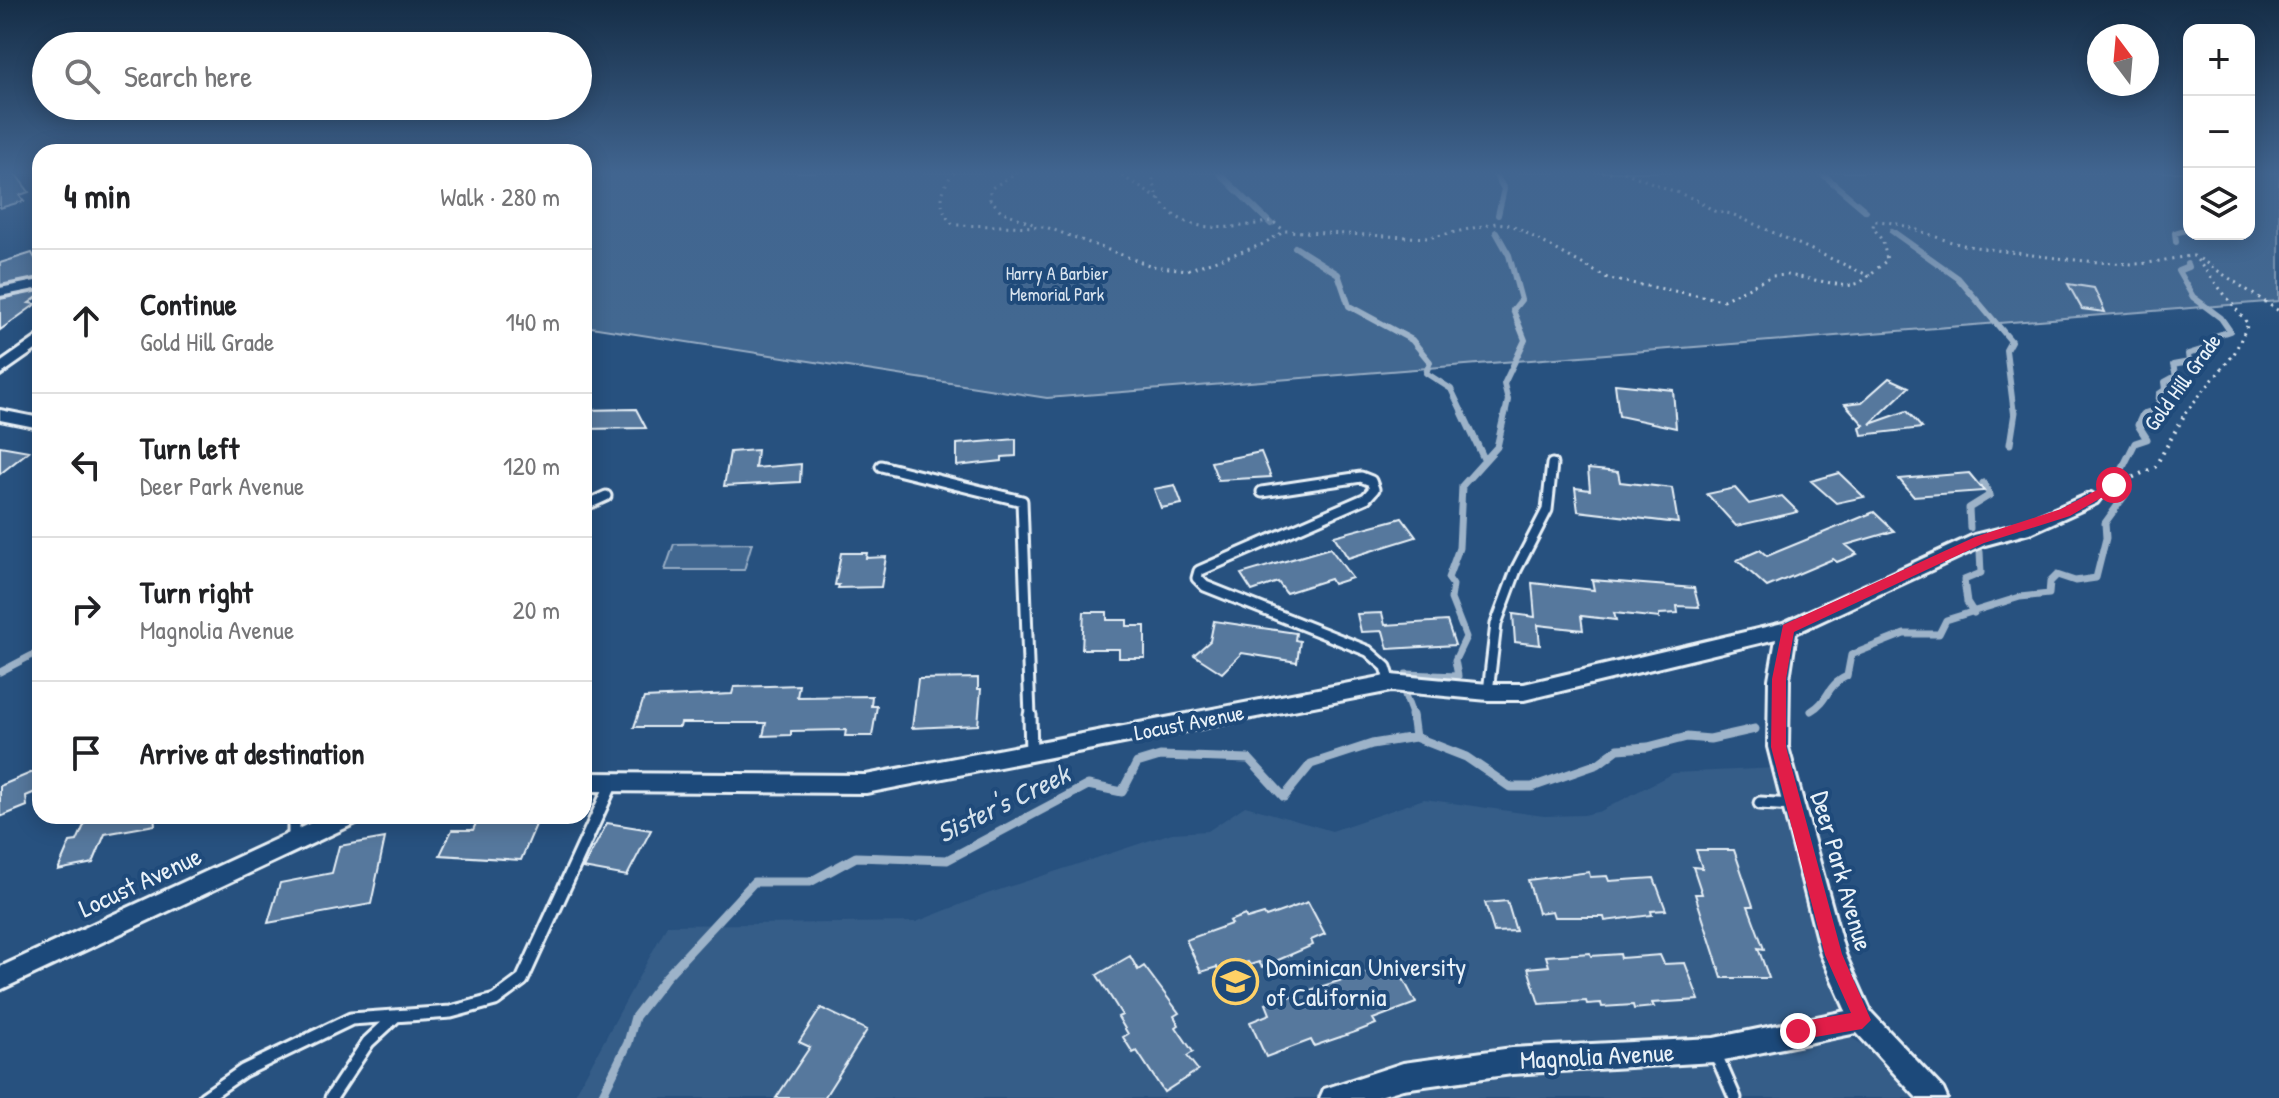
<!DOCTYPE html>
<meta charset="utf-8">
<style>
body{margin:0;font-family:"Patrick Hand",sans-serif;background:#f6f6f6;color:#202124}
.controls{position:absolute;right:24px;top:24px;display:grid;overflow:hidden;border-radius:16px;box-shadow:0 4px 20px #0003}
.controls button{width:72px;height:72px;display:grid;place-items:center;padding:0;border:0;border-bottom:2px solid #e0e0e0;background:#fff;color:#202124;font:40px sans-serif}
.compass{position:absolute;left:2087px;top:24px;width:72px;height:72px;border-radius:50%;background:#fff;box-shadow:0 4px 20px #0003;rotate:344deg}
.stop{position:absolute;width:24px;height:24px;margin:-18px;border:6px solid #e11d48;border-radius:50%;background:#fff}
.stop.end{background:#e11d48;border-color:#fff;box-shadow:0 2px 8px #0008}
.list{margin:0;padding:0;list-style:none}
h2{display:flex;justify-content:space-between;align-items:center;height:104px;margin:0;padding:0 32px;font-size:34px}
h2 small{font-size:26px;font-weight:400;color:#757577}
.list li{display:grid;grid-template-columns:52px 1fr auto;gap:24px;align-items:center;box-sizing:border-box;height:144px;padding:0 32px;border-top:2px solid #e0e0e0}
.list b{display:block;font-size:30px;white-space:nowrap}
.list p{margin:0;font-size:26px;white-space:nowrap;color:#757577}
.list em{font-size:26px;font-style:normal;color:#757577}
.icon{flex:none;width:44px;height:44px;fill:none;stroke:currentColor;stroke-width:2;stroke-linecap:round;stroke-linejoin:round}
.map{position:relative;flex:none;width:2279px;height:1098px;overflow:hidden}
.search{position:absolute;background:#fff;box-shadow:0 4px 20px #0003;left:32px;top:32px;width:560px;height:88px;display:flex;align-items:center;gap:20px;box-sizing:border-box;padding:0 28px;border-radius:44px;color:#757577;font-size:30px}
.panel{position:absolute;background:#fff;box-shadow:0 4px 20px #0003;left:32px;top:144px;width:560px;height:680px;border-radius:24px}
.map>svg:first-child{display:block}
</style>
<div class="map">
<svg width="2279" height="1098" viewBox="0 0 2279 1098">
<rect width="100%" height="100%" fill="#27517f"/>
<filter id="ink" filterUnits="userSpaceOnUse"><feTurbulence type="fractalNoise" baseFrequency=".0125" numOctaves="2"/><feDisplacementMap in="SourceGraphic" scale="16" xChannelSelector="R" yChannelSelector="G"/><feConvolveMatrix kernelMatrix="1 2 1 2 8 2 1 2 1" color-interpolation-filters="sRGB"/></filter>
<g filter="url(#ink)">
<!-- built -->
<path fill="#355d88" d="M1776,768L1778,793L1852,1038L1880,1055L1916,1098H573L667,925L916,922L987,894L1172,833L1208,831L1245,806L1332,831L1424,799L1544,816L1584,815L1601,811L1673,773Z"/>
<!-- green -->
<path fill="#436891" stroke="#96acc4" stroke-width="2" d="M584,172H2189V234H2249V172H2279V301L1047,398L584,326Z
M752,543L744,570H665L674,544Z"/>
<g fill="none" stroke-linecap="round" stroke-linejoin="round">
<!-- stream-far2 -->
<path stroke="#9db3c9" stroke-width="6" d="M1218,172L1271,224
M1494,172L1504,189L1498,215
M1820,172L1866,211
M1892,231L1958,278L2011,341L2006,350L2014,414
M1496,232L1509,255L1521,300L1513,310L1525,340L1504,384L1508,400L1505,414
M2176,242L2175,233L2189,229
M1295,247L1338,274L1349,306L1412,340L1430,362L1426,373L1451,389L1463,414
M2143,414L2158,410L2159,394L2166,389L2165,382L2176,376L2173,365L2189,362L2188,354L2214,346L2212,337L2230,331L2221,318L2193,297L2178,271L2188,267L2187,264"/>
<!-- stream-far1 -->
<path stroke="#9db3c9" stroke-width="7" d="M1462,412L1484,459
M2010,444L2015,412
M2123,467L2135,443L2147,439L2138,425L2143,414L2150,412
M1970,528L1969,508L1990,495L1983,483
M1974,613L1967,602L1964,580L1981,573L1980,552
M0,672L40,651
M1406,674L1458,676L1455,660L1466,637L1451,599L1453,585L1448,578L1459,548L1462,486L1497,447L1505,412
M1405,695L1413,717
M1811,711C1830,700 1825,686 1847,676L1851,655L1904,634H1939L1946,620L2020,597L2049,594L2050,582L2057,575L2075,581L2096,578L2106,538L2105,523L2128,491"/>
<!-- stream -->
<path stroke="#9db3c9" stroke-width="9" d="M1412,715L1415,737
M601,1098L628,1043L635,1017L666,977L754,882H810L856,857L947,860L1088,785L1122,792L1137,763L1160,756L1249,759L1284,797L1311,764L1372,744L1415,737L1466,757L1510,787H1532L1598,764L1618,749L1648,747L1687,737L1710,739L1755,729"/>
</g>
<!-- building -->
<path fill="#57789d" stroke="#e8f1f8" stroke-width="2" d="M0,172H14L29,192L20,195L24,201L0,208Z
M32,253L40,267V277L0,285V263Z
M2068,284L2094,288L2105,312L2082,309Z
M40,291V295L29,303L36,304L0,330V299Z
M1889,378L1909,387L1870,424L1907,411L1922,428L1862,435L1860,427L1864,425L1845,404L1862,402Z
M1615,384L1673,390L1676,428L1619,416Z
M636,409L646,428L584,429V410Z
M1016,439V456L1002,457V461L957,466V444Z
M0,446L29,451L0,474Z
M757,450L755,468L801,464L800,482L724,486L730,452Z
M1261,452L1271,477L1218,480L1211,462Z
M1588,469L1618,472L1620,482L1672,488L1678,523L1578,511L1575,488L1590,490Z
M1839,473L1864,497L1836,503L1811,481Z
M1969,473L1984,491L1913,496L1899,479Z
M1175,485L1182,504L1161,508L1154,489Z
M1735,488L1749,504L1782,496L1798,512L1736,526L1707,494Z
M1874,512L1894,531L1846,545L1857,554L1837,562L1833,559L1767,587L1737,560L1760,550L1767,556Z
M1402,518L1416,537L1348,558L1334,536Z
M1330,548L1352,578L1333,584L1330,579L1286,593L1278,582L1252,591L1241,574Z
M841,553H867L866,558L886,557L881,587L838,588L839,585H835Z
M1592,580L1694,588L1699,607L1677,606L1678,613L1659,614V618L1614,613L1616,620L1581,616L1583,630L1538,625L1540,645L1515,642L1513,614L1535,617L1532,583L1594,590Z
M1084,612H1107V620H1127V626H1145V658H1119V649H1082Z
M1382,613L1385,625L1447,621L1455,645L1388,649L1383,631L1361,632L1357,614Z
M1214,621L1296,633L1295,640L1300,641L1297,662L1242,653L1222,673L1194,655L1210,641Z
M978,678V689H981L978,725L912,728L918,679Z
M799,685L797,697L872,696L871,706H877L872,736H845L846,730L791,731V735L763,736L766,723H681L680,727H634L644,698L732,694L734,687Z
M40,769V790L26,796L27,806L0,817V786Z
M88,816H154L155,825L105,834L93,863L58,870L70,842L77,841Z
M479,816L538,820L521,860L440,855L452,830H473Z
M607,823L651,830L627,876L583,868Z
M385,838L371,904L268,923L280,883L332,873L339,846Z
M1696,850H1734L1753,906H1748L1764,949L1758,948L1769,978H1722L1695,894H1702L1693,867L1702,868Z
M1589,872L1590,877L1607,876L1609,881L1654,878L1666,910L1651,911L1652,915L1605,921L1604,917H1554L1552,911L1538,913L1528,880Z
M1507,901L1516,931L1494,932L1485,903Z
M1308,902L1325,934L1311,940L1313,945L1262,967L1259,962L1250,965L1248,962L1219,972L1217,967L1201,972L1186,940L1231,924L1229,921L1245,915L1247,919L1264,914L1266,917Z
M1590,953L1591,956L1620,954L1621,958L1660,955L1664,964L1685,963L1699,1000L1652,1003L1654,1007L1634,1009L1633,1005L1602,1007L1601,1003L1587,1004L1586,1001L1539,1004L1528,968L1549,966L1546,956Z
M1130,956L1138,970L1144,966L1179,1013L1174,1016L1179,1025L1176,1027L1193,1052L1187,1056L1198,1070L1164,1092L1137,1051L1133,1053L1123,1037L1128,1034L1118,1017L1122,1015L1097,975Z
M1377,969L1381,978L1399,971L1416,1003L1373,1019L1376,1024L1358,1031L1314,1046L1311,1040L1266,1057L1250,1022L1270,1014L1266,1004Z
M821,1008L867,1030L824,1098H776L810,1047L799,1042Z"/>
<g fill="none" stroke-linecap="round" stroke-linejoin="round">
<defs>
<path id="service-far1" d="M881,466L1022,501L1030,717
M1262,492L1361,477L1371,481L1374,489L1366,498L1199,571L1197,578L1205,586L1368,651L1386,667L1391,683
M584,506L606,496
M1488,692L1496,624L1516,570L1547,510L1552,464"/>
<path id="service" d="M1030,715L1031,753
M1760,803L1793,805
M294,816V841
M1714,1050L1735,1098
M204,1098L243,1071L351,1019L451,1012L495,1000L522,980L612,783
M331,1098L368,1042L395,1017"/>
<path id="minor" d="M40,280V288L0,296V288Z
M40,335V347L0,375V363Z
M0,410L40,418V428L0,420Z
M2091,493L2100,499L2097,503L2033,532L1985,545L1796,633L1789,679L1788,747L1845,954L1871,1012L1943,1089L1947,1098H1917L1857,1033L1714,1062L1512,1074L1403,1089L1373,1098H1320L1324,1089L1403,1063L1512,1048L1714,1038L1846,1011L1821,955L1768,747L1769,679L1776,639L1524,700H1488L1391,691L866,793L584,791V773L866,775L1391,675L1488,684H1524L1783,623L1974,535L2022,523Z
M326,816H359L356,823L0,990V967Z"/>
</defs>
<!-- service-far1 casing -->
<use href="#service-far1" stroke="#e8f1f8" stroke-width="15"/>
<!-- service casing -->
<use href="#service" stroke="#e8f1f8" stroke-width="17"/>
<!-- minor casing -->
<use href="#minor" stroke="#e8f1f8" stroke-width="6"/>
<!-- path-far1 -->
<path stroke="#e8f1f8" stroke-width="3" stroke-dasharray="2 5" stroke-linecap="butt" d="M954,172C940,189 936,210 954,225L1046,227L1152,266L1187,270L1261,245L1285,231L1428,238L1496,223L1512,225L1609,279L1723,300L1772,276L1788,275L1847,286L1860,283L1887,260L1883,242L1873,227L1874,221C1906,221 1937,241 1969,246C2022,254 2079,262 2133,264C2152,264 2174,257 2194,256L2248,324L2234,354L2184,414
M1018,172L990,189V199L1001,211L1035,225
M1116,172L1160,200
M1151,172C1154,181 1155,193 1161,202C1186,237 1236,228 1272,221L1285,231
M1602,172H1616
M1624,172L1697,200L1714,211L1732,214L1874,278
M2200,259L2279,311"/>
<!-- path -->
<path stroke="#e8f1f8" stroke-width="4" stroke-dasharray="2 6" stroke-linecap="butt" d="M2104,491L2155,467L2186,412"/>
<!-- service-far1 -->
<use href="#service-far1" stroke="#1f4a7a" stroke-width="9"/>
<!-- service -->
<use href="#service" stroke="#1f4a7a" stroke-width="11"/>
<!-- minor -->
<use href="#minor" fill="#1f4a7a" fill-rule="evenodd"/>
</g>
</g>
<!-- sky -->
<linearGradient id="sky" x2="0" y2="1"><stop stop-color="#152d46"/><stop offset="0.53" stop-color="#416590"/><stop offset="1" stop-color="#416590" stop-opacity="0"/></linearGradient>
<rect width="2279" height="326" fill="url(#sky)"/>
<!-- route -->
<path fill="#e11d48" d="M2114,481L2118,482V488L2070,516L1984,543L1794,632L1786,679V747L1842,954L1871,1020L1862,1029L1798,1040L1792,1037V1025L1798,1022L1851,1013L1825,955L1771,747L1772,679L1783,625L1975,537L2061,509Z"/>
<!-- icons -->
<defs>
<symbol id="university-ring" viewBox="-11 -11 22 22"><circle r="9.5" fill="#1f4a7a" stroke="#ffd166" stroke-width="1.5"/><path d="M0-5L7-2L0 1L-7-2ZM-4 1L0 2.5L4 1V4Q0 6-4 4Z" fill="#ffd166"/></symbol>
</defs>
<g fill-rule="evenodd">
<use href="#university-ring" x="1210" y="956" width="51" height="51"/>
</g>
<g text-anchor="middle" stroke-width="8" stroke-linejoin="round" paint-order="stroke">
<!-- far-park labels -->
<g font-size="18" fill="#d8e3ee" stroke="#1f4a7a">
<text x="1057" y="280">Harry A Barbier<tspan x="1057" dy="21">Memorial Park</tspan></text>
</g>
<!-- street labels -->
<g font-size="22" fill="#e8f1f8" stroke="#1f4a7a">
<text transform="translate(2182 382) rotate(-54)" y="8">Gold Hill Grade</text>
<text transform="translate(1189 722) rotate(-11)" y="8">Locust Avenue</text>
</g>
<!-- near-street labels -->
<g font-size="26" fill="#e8f1f8" stroke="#1f4a7a">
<text transform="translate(1842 871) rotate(74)" y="9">Deer Park Avenue</text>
<text transform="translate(140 882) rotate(-25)" y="9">Locust Avenue</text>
<text transform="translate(1597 1056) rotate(-3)" y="9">Magnolia Avenue</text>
</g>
<!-- near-poi labels -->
<g font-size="26" fill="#e8f1f8" stroke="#1f4a7a" text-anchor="start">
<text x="1266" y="976">Dominican University<tspan x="1266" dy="30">of California</tspan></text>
</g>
<!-- near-water labels -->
<g font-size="28" font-style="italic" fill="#d5e2ec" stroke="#1f4a7a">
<text transform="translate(1003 803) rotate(-26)" y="10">Sister's Creek</text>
</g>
</g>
</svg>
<div class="controls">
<button>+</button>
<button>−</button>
<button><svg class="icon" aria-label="layers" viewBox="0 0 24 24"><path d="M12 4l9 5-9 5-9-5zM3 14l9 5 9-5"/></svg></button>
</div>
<svg class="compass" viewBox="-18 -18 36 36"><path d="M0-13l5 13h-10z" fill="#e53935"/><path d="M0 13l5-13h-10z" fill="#757577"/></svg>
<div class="stop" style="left:2114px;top:485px"></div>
<div class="stop end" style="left:1798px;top:1031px"></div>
<div class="search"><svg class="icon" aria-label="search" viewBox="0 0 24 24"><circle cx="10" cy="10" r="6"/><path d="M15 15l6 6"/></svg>Search here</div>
<section class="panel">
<h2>4 min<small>Walk · 280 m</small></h2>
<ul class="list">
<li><svg class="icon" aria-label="ahead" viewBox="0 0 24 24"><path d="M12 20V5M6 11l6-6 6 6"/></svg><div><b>Continue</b><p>Gold Hill Grade</p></div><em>140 m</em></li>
<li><svg class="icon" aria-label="left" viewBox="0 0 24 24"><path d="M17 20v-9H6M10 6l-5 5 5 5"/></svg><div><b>Turn left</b><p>Deer Park Avenue</p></div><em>120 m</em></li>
<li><svg class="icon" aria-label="right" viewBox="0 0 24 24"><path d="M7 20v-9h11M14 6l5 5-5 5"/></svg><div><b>Turn right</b><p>Magnolia Avenue</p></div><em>20 m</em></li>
<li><svg class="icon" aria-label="arrive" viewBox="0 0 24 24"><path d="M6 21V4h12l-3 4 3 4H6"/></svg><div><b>Arrive at destination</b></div></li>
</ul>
</section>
</div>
